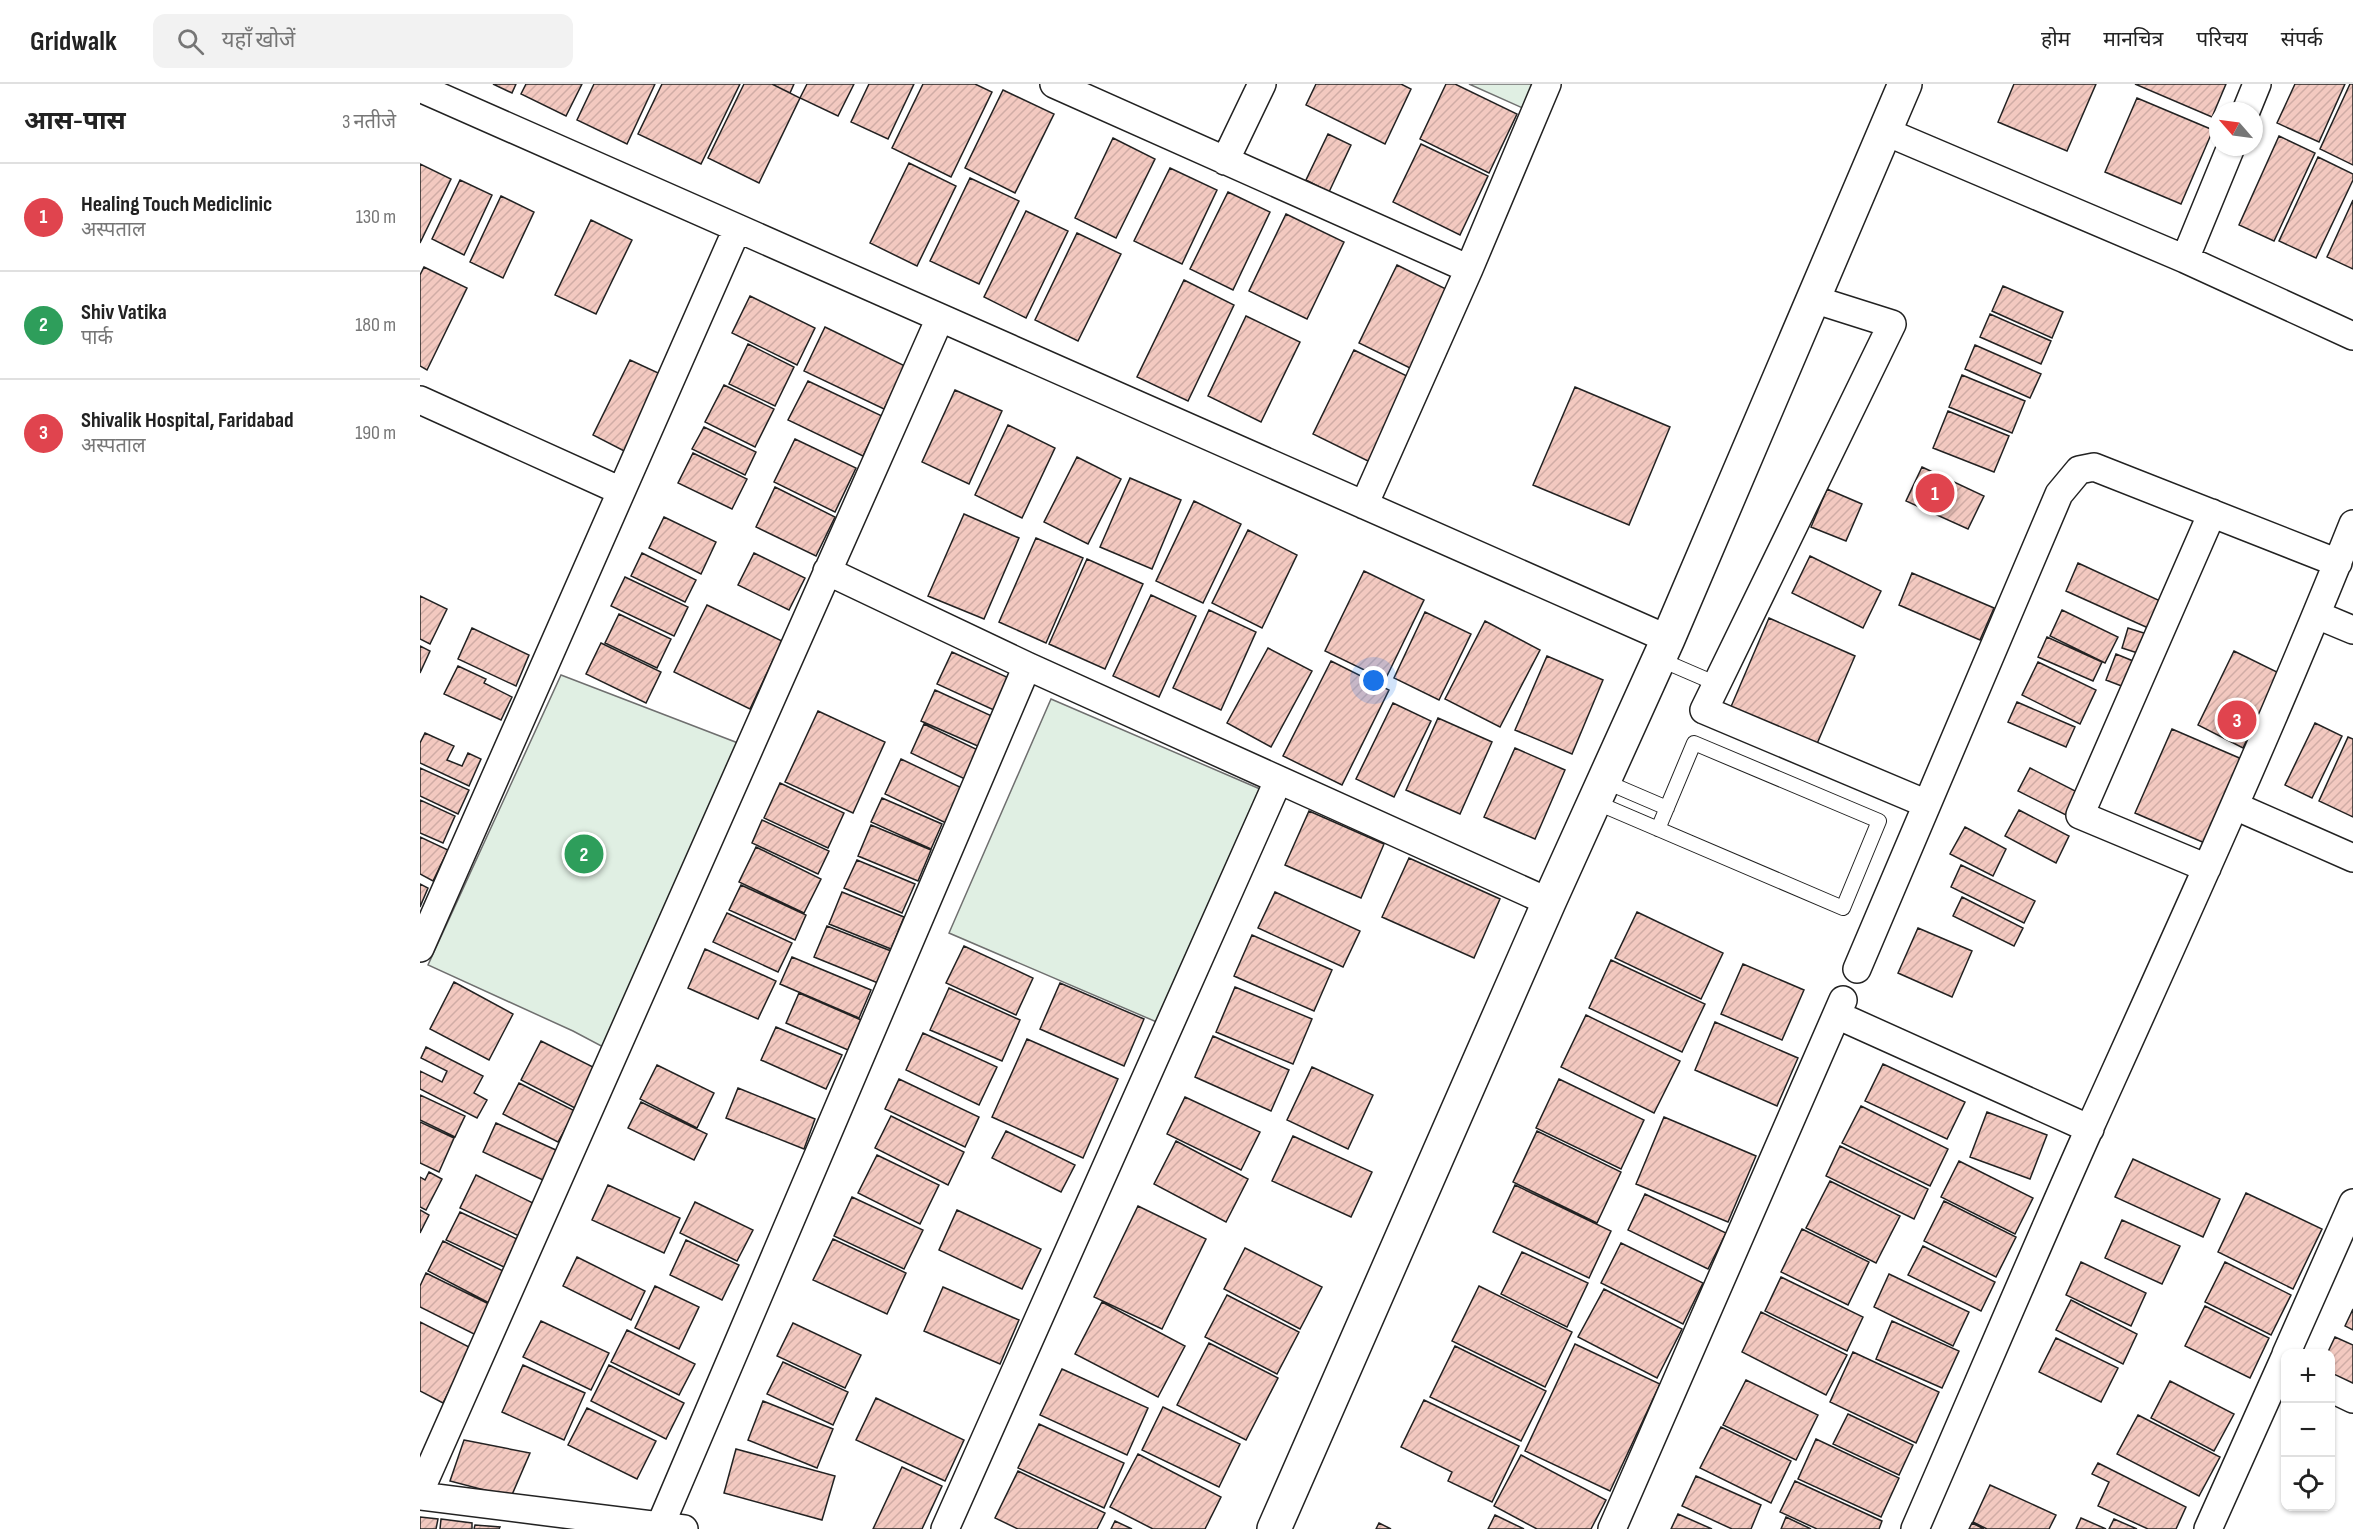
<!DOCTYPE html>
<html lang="hi">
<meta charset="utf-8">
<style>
body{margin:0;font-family:"Sofia Sans Condensed","Noto Sans Devanagari",sans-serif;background:#f2f2f2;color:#222}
.controls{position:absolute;right:18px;bottom:18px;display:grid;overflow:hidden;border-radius:12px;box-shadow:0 2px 4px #0004}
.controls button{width:54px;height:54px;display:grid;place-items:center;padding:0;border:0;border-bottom:2px solid #e0e0e0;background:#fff;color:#222;font:30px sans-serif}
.compass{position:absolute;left:1789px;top:18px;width:54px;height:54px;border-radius:50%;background:#fff;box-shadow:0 2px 4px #0004;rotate:298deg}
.you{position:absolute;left:954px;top:597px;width:21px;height:21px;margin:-15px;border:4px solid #fff;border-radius:50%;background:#1a73e8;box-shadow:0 0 0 9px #1a73e833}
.badge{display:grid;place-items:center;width:39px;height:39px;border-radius:50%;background:#7c3aed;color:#fff;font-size:20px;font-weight:700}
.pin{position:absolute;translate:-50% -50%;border:3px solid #fff;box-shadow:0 2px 6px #0006}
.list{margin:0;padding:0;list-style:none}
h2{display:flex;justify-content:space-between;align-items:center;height:78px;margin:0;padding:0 24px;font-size:26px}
h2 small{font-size:20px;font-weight:400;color:#767676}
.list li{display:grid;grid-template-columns:39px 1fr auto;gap:18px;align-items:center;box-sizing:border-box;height:108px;padding:0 24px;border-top:2px solid #e0e0e0}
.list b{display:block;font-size:22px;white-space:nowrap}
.list p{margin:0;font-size:20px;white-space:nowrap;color:#767676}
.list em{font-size:20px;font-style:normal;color:#767676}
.icon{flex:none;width:33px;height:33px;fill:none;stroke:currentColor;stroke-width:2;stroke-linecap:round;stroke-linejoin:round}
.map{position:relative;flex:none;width:1933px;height:1445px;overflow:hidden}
header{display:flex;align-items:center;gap:36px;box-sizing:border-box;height:84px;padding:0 30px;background:#fff;border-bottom:2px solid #e0e0e0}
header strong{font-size:28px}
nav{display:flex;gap:33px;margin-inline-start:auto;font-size:21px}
.search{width:420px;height:54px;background:#f2f2f2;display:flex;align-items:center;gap:15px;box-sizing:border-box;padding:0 21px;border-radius:12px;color:#767676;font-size:22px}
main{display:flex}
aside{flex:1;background:#fff}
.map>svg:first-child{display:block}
</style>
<header>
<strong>Gridwalk</strong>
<div class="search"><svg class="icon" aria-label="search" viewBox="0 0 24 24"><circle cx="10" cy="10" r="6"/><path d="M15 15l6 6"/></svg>यहाँ खोजें</div>
<nav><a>होम</a><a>मानचित्र</a><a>परिचय</a><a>संपर्क</a></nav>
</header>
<main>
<aside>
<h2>आस-पास<small>3 नतीजे</small></h2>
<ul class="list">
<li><span class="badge" style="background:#e0444e">1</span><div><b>Healing Touch Mediclinic</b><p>अस्पताल</p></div><em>130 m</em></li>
<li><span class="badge" style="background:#2e9e5b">2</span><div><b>Shiv Vatika</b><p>पार्क</p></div><em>180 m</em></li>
<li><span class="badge" style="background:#e0444e">3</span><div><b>Shivalik Hospital, Faridabad</b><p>अस्पताल</p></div><em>190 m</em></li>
</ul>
</aside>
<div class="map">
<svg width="1933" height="1445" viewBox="0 0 1933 1445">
<defs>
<pattern id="building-hatch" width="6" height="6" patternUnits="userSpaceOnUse" patternTransform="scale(1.5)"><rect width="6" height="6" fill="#f3c9c0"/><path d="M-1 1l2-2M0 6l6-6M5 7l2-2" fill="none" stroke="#d0aca5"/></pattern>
</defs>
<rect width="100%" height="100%" fill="#fff"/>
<!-- park -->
<path fill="#e0efe3" stroke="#6f6f6f" stroke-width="1.5" d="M1049,0H1118L1107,26Z
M141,591L318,659L185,964L153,947L8,881Z
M631,615L840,705L739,939L529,849Z"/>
<!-- building -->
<path fill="url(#building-hatch)" stroke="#222" stroke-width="1.5" d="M73,0H96L92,9Z
M106,0H162L146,32L101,10Z
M174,0H235L207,60L157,36Z
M242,0H320L281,80L218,50Z
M324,0H352L380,14L339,99L288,74Z
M352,0H374L370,9Z
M387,0H434L418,32L380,14Z
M449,0H494L468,55L431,38Z
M503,0H555L572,8L531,93L472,64Z
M896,0H981L991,5L965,60L886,21Z
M1026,0H1035L1097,30L1069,89L1000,55Z
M1594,0H1676L1647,67L1578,38Z
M1715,0H1806L1792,33Z
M1875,0H1925L1899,58L1857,39Z
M1930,0H1933V81L1900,65Z
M583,6L634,30L595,109L545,84Z
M1717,14L1793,46L1761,120L1685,88Z
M908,50L931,61L909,108L886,96Z
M1859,52L1895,69L1854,157L1819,141Z
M693,54L735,75L696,154L655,134Z
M1001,60L1068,92L1040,151L973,118Z
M1898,73L1933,90V96L1896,174L1859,157Z
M489,79L536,102L497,182L450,159Z
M0,80L31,95L0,159Z
M750,84L797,106L762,180L714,157Z
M550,94L599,117L559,200L510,177Z
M40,96L72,111L44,171L12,155Z
M808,108L850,128L813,206L770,185Z
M81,112L114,128L83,194L50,178Z
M1933,116V185L1907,173Z
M606,127L648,147L606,234L564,213Z
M866,130L924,158L887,235L829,207Z
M171,136L212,156L176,230L135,211Z
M657,149L701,170L658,257L615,236Z
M977,181L1030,207L992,285L939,259Z
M4,183L47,204L7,286L0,282V191Z
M764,196L814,221L768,317L717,293Z
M1583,202L1643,228L1632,254L1572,227Z
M330,212L395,244L377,281L312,249Z
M1570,230L1631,257L1621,280L1560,253Z
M826,232L880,258L841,338L788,312Z
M405,243L485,282L464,325L384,287Z
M328,260L374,283L355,322L309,300Z
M1555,261L1621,290L1610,314L1545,285Z
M934,266L993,295L952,379L893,350Z
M210,276L247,293L210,370L173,351Z
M1542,291L1605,317L1592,349L1529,323Z
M388,297L462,332L443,372L368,336Z
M304,301L354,325L335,363L285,338Z
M1155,303L1250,343L1209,441L1113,401Z
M535,306L582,327L549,400L502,378Z
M1528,327L1589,352L1574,388L1513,364Z
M588,341L635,364L602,434L555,411Z
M284,343L336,368L325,391L272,365Z
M375,355L436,384L415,428L354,398Z
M273,369L327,395L312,425L258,399Z
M657,373L701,395L668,460L624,438Z
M1502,383L1564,412L1548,445L1486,417Z
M710,394L761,416L732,485L680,463Z
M355,403L415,433L396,472L336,443Z
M1407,405L1442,420L1426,457L1391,443Z
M774,417L821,440L783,519L736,497Z
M544,430L599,454L564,535L508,512Z
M244,433L296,458L281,490L229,464Z
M828,446L877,471L842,544L792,519Z
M616,454L663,474L626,559L579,538Z
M222,469L276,496L265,518L211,492Z
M334,469L385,494L369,526L318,501Z
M1390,472L1461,507L1443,544L1372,509Z
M667,475L723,500L685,585L629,560Z
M1658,479L1749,521L1737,548L1646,507Z
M944,487L1004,516L965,596L905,567Z
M1492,489L1574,524L1560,556L1479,521Z
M205,493L268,523L254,552L191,522Z
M731,511L776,532L739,613L693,592Z
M0,512L27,525L10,560L0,555Z
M287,521L362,557L330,625L254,588Z
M789,526L836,548L801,626L753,604Z
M1642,526L1698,553L1685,579L1630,552Z
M1005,528L1051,550L1019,616L974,594Z
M199,530L251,555L237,584L185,559Z
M1349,534L1435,572L1396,662L1310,625Z
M1065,537L1120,566L1080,643L1025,615Z
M52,544L109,571L96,602L38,575Z
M1708,544L1730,551L1724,571L1702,564Z
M1627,553L1682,578L1673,597L1618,573Z
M181,559L241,588L226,619L166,590Z
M0,562L10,567L0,589Z
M848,564L892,587L851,663L807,639Z
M1814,567L1859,589L1823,664L1778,641Z
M532,568L591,595L576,627L517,600Z
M1696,570L1723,581L1712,606L1686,596Z
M1127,572L1183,596L1152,670L1095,646Z
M911,577L969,606L922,701L863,672Z
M1618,578L1676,606L1660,640L1602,611Z
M38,582L66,595L64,599L92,613L81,636L24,610Z
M515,606L574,633L560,663L501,637Z
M1597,618L1655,643L1646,663L1588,638Z
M973,619L1011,637L974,713L936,695Z
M398,627L465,658L433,729L365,698Z
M1018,634L1072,658L1040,730L986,706Z
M1895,639L1922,652L1892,714L1865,701Z
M504,640L560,667L547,696L491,669Z
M1752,645L1824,676L1787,760L1715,729Z
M5,649L34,662L27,676L42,682L48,669L61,675L49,702L0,679V659Z
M1928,653L1933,655V733L1899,717Z
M1095,664L1145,686L1115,755L1064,733Z
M481,675L542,704L526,739L465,710Z
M0,684L49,706L38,730L0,712Z
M1610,684L1667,713L1656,736L1598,707Z
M360,699L424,729L408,764L344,734Z
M462,714L522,740L511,765L451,738Z
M0,716L35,732L23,759L0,749Z
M1599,726L1649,752L1636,779L1585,752Z
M889,727L964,760L941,814L865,781Z
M342,736L409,767L398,790L332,759Z
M451,741L511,766L498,797L438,772Z
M1545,743L1586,765L1573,792L1530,770Z
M0,753L28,766L13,797L0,790Z
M336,763L401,795L384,829L319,798Z
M989,774L1080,815L1054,874L962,833Z
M437,776L495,800L482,829L424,804Z
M1541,781L1615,817L1604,839L1531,803Z
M0,800L8,804L0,823Z
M321,801L386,831L375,856L309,826Z
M422,808L484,833L471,865L409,840Z
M855,808L940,847L923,883L838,844Z
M1542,813L1603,844L1594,862L1533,832Z
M1217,828L1303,869L1281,915L1195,874Z
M307,829L372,859L358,888L293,858Z
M407,842L471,867L458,899L394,873Z
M1498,844L1552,867L1532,913L1478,889Z
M832,851L912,886L894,927L814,892Z
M544,862L613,894L596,931L526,899Z
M285,865L356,897L338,935L268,904Z
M372,873L451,906L439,934L360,900Z
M1191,876L1285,920L1262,968L1169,924Z
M1323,880L1384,906L1362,956L1301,930Z
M34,898L93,930L69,976L10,945Z
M640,899L724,935L704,982L620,945Z
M815,903L892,935L873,980L796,948Z
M529,904L600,936L582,977L510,946Z
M379,909L441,936L428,966L366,939Z
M1166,931L1260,977L1234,1029L1141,983Z
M1295,938L1378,974L1357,1022L1275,986Z
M356,943L422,971L406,1005L341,976Z
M503,949L577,983L559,1021L486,986Z
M793,952L869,986L851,1027L775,993Z
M607,955L698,995L663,1074L572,1033Z
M121,957L175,984L155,1024L101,996Z
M6,963L63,992L54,1009L67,1016L57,1034L0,1005V987L22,998L27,987L1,974Z
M1463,980L1545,1018L1527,1055L1445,1017Z
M237,981L294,1009L277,1044L220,1015Z
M892,983L953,1011L928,1065L867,1036Z
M479,995L559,1033L545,1063L465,1025Z
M1139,995L1224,1036L1201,1085L1116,1044Z
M99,999L155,1027L138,1058L83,1030Z
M318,1004L395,1035L384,1065L306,1034Z
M0,1011L45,1032L35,1053L0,1036Z
M765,1013L840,1048L821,1086L747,1050Z
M221,1018L287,1050L274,1076L208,1044Z
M1441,1022L1528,1065L1510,1102L1422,1059Z
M1567,1028L1627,1051L1610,1095L1550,1073Z
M471,1032L544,1068L528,1101L455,1064Z
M1244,1033L1336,1072L1308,1138L1216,1100Z
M0,1038L34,1054L19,1088L0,1079Z
M76,1039L138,1067L125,1097L63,1068Z
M586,1047L655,1081L641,1108L572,1074Z
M1117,1047L1201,1088L1177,1139L1093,1098Z
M873,1052L952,1088L931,1133L852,1097Z
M756,1057L828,1095L806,1138L734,1100Z
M1420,1062L1508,1105L1494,1135L1406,1092Z
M457,1071L519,1101L500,1140L438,1109Z
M1713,1075L1800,1115L1783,1153L1695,1113Z
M1539,1077L1613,1114L1595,1150L1521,1113Z
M9,1088L22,1095L6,1126L0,1123V1093L5,1096Z
M56,1091L115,1120L99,1152L40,1124Z
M1410,1097L1480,1132L1456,1179L1386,1144Z
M188,1101L260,1134L244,1169L172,1136Z
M1095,1101L1191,1147L1169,1194L1073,1148Z
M1826,1109L1902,1145L1873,1205L1798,1168Z
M1225,1110L1306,1149L1288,1185L1208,1146Z
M432,1113L503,1146L484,1185L414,1152Z
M1524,1117L1596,1153L1576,1193L1504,1157Z
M275,1118L333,1146L317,1177L260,1149Z
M718,1122L786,1155L742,1245L674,1213Z
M0,1126L9,1131L0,1149Z
M537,1126L621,1165L602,1205L519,1166Z
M40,1128L97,1155L84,1183L26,1156Z
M1702,1136L1760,1162L1742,1200L1685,1174Z
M1382,1145L1449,1178L1428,1221L1361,1188Z
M413,1155L486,1189L467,1230L393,1196Z
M266,1156L319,1181L302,1216L250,1191Z
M23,1157L87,1189L71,1220L8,1187Z
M1201,1159L1283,1199L1263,1240L1181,1199Z
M1503,1162L1575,1198L1561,1227L1488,1191Z
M825,1164L902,1203L880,1245L804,1205Z
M1102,1168L1168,1199L1147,1243L1081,1210Z
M157,1173L225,1207L211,1236L143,1202Z
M1661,1178L1726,1209L1711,1242L1646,1211Z
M1805,1178L1871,1211L1851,1251L1785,1218Z
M6,1189L73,1222L58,1252L0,1223V1202Z
M1469,1190L1549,1228L1533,1262L1454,1223Z
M1361,1193L1443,1233L1427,1267L1345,1227Z
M235,1202L279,1223L259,1265L215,1244Z
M1059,1202L1152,1248L1125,1303L1032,1257Z
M523,1203L599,1236L580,1280L504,1247Z
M1184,1205L1262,1245L1237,1294L1158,1253Z
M807,1211L879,1248L857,1290L785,1253Z
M1651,1216L1717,1250L1703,1280L1636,1246Z
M682,1218L765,1262L738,1313L655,1270Z
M1785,1222L1849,1254L1830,1294L1765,1262Z
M1933,1225V1246L1925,1242Z
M1341,1228L1427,1271L1406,1311L1322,1268Z
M121,1237L189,1269L171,1306L103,1273Z
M1472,1237L1539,1267L1522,1304L1456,1275Z
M0,1238L51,1264L23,1319L0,1307Z
M373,1239L441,1271L425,1304L357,1272Z
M207,1246L275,1280L259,1311L191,1278Z
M1915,1253L1933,1261V1300L1910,1289V1270H1907Z
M1636,1254L1698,1284L1681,1318L1619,1288Z
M789,1259L858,1294L826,1356L757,1321Z
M1155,1260L1240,1300L1190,1407L1105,1367Z
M1035,1262L1126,1307L1101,1357L1010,1313Z
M1433,1268L1519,1308L1496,1359L1410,1318Z
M363,1278L428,1308L413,1341L347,1310Z
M103,1281L165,1309L144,1356L82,1328Z
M189,1281L264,1319L246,1355L171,1317Z
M642,1285L728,1324L707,1371L620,1331Z
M1326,1296L1398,1331L1376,1376L1303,1341Z
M1750,1297L1814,1330L1794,1367L1731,1334Z
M456,1314L544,1356L525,1397L436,1356Z
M1004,1316L1099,1362L1072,1418L1028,1397L1032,1388L981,1363Z
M343,1317L413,1345L397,1384L328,1356Z
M743,1323L820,1360L799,1403L722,1366Z
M167,1324L236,1357L217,1395L148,1361Z
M1428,1330L1493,1361L1479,1391L1413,1360Z
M1718,1331L1800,1373L1779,1412L1697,1370Z
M619,1340L704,1379L684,1424L598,1384Z
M1301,1343L1371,1377L1351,1419L1280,1384Z
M1396,1355L1479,1394L1461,1433L1378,1395Z
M44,1356L110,1369L91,1413L30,1397Z
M316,1365L415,1392L402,1436L304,1409Z
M718,1370L801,1413L785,1445H733L690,1423Z
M1101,1371L1186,1416L1171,1445H1117L1074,1422Z
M1678,1379L1766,1423L1756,1445H1728L1678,1422L1689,1398L1672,1390Z
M482,1383L522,1402L502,1445H453Z
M598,1387L685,1429L677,1445H598L575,1434Z
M1276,1392L1341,1421L1331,1445H1312L1262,1422Z
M1375,1397L1462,1437L1459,1445H1397L1360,1428Z
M1570,1401L1636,1431L1629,1445H1567L1553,1438Z
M1258,1430L1292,1445H1251Z
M1075,1431L1104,1445H1068Z
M0,1433L18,1435L16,1445H0Z
M1366,1433L1391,1445H1361Z
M1661,1434L1686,1445H1656Z
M21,1435L52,1439V1445H20Z
M1694,1435L1717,1445H1689Z
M695,1437L712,1445H691Z
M959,1439L971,1445H956Z
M1552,1439L1564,1445H1549Z
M55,1441L80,1443L79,1445H54Z"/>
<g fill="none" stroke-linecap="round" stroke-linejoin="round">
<defs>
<path id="service" d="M1239,575L1297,600
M1184,697L1247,724
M1175,718L1423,824L1459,737L1274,659L1238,745"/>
<path id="minor" d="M634,0L1049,185
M0,4L1248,555
M1826,27L1837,0
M1464,47L1765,175L1933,252
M805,77L842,0
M1765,175L1811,63
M1393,215L1472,240L1284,626L1507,720
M0,316L201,407
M944,421L1049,185L1127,0
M407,487L607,582L1129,818
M1897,531L1933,546
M1815,722L1933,774
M1787,784L1660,731L1792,429
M0,864L317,145
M1437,885L1639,410L1659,386L1674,383L1918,479
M1417,931L1670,1045
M1866,1270L1933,1119
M1910,1304L1933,1315
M0,1407L520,234
M0,1412L264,1445
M240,1442L607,582
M525,1445L858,697
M1192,1445L1423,916
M1495,1445C1554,1310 1611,1175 1671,1041C1761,842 1852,643 1933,440
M1788,1445L1866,1271"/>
<path id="tertiary" d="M854,1445L1129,818L1248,555L1485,0"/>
</defs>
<!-- service casing -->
<use href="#service" stroke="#222" stroke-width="16"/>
<!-- minor casing -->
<use href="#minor" stroke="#222" stroke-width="30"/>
<!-- tertiary casing -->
<use href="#tertiary" stroke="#222" stroke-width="36"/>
<!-- service -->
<use href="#service" stroke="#fff" stroke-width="14"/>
<!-- minor -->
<use href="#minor" stroke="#fff" stroke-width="27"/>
<!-- tertiary -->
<use href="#tertiary" stroke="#fff" stroke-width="33"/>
</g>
</svg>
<div class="controls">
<button>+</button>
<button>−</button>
<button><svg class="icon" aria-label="locate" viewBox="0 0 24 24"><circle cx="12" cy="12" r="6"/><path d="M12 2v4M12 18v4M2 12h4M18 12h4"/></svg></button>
</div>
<svg class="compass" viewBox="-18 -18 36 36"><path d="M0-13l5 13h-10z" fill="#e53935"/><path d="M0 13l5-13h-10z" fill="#767676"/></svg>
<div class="you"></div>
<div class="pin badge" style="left:1515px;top:409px;background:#e0444e">1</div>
<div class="pin badge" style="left:164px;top:770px;background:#2e9e5b">2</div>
<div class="pin badge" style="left:1817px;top:636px;background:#e0444e">3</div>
</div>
</main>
